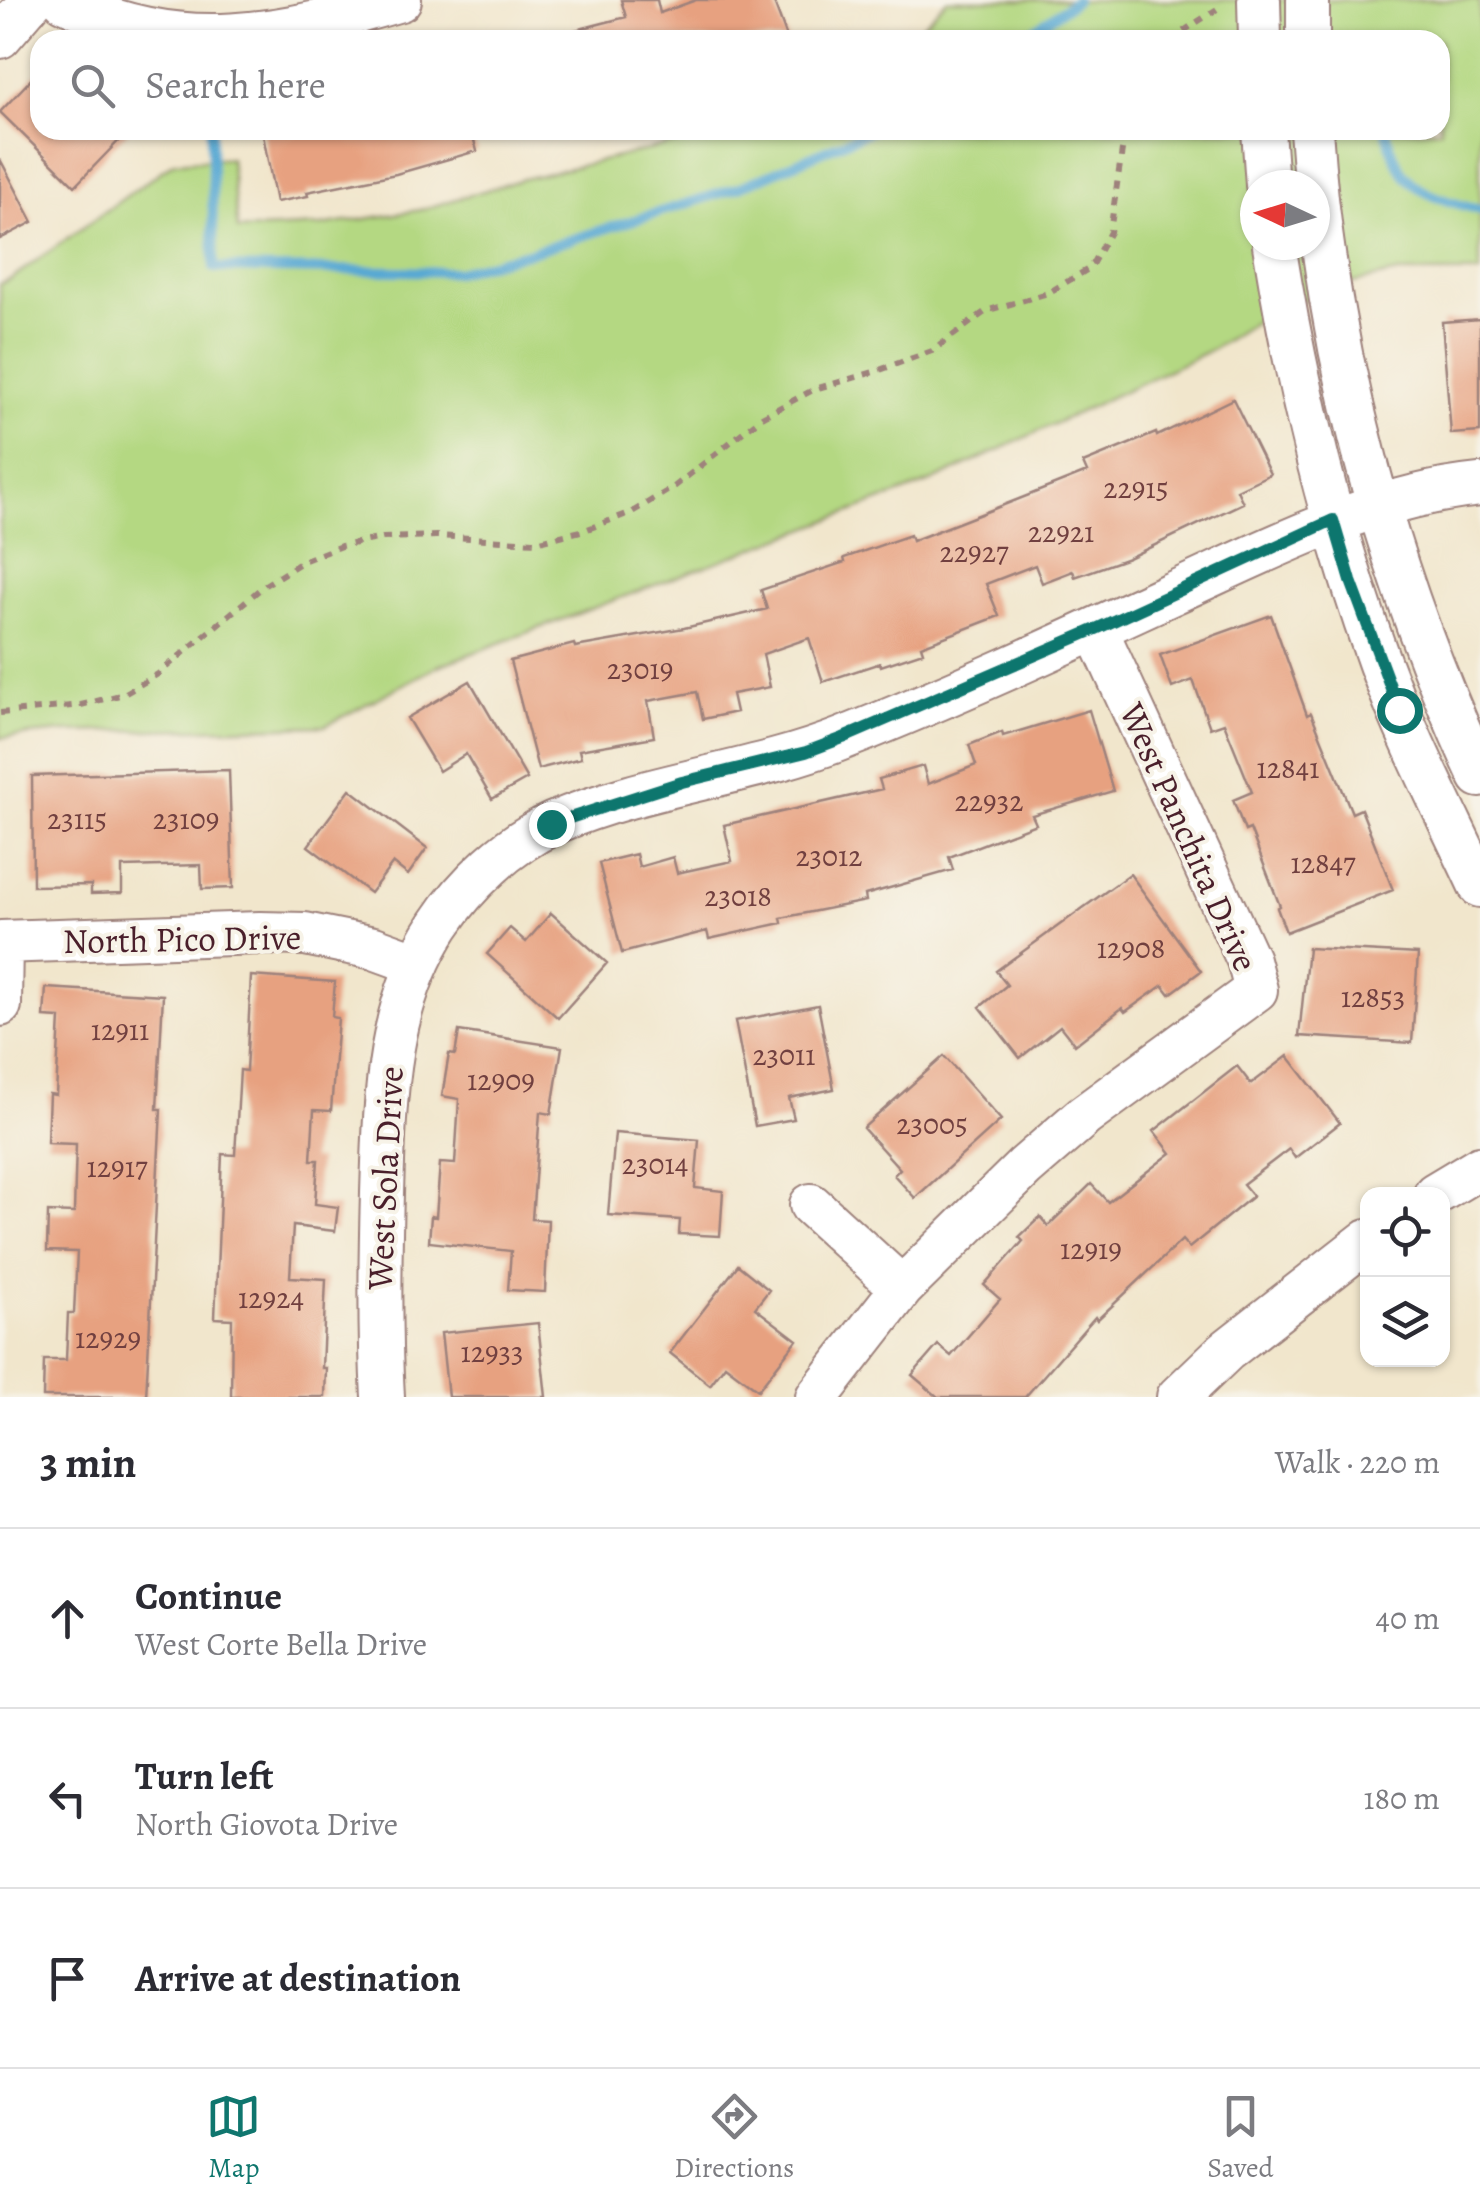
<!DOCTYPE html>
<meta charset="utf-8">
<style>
body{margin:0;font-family:Alegreya,serif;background:#f7f7f7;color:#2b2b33}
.controls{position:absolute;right:30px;bottom:30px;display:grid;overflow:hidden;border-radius:20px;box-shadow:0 2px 8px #0004}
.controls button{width:90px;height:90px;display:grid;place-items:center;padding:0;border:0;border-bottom:2px solid #e1e1e2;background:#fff;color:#2b2b33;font:50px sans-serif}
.compass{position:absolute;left:1240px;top:170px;width:90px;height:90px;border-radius:50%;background:#fff;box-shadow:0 2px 8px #0004;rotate:274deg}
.stop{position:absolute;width:30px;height:30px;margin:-22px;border:8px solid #0f766e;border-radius:50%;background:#fff}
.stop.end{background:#0f766e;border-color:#fff;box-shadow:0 2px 10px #0008}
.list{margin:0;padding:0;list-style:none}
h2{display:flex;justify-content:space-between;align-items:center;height:130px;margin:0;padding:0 40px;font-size:42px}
h2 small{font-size:32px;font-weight:400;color:#7c7c81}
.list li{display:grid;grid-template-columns:65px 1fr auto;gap:30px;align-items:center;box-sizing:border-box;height:180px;padding:0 40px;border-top:2px solid #e1e1e2}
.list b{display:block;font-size:38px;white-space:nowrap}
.list p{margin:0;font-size:32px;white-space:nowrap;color:#7c7c81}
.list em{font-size:32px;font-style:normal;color:#7c7c81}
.icon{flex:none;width:55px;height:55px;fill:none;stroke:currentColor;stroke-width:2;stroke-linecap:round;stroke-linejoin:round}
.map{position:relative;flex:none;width:1480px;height:1397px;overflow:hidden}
.search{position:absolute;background:#fff;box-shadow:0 2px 8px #0004;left:30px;right:30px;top:30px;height:110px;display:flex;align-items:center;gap:25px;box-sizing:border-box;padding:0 35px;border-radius:30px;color:#7c7c81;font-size:38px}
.sheet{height:670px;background:#fff}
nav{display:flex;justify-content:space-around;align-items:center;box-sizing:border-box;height:140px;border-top:2px solid #e1e1e2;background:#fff;font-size:28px;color:#7c7c81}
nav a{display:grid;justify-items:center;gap:5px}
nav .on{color:#0f766e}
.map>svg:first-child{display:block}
</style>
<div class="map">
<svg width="1480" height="1397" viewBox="0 0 1480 1397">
<rect width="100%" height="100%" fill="#f7f3e8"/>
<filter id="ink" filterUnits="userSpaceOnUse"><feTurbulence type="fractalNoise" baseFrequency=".01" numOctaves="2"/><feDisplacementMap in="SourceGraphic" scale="20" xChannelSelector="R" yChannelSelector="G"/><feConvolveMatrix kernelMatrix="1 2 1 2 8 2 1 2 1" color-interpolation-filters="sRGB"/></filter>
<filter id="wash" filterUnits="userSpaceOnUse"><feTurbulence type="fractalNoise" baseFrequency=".0048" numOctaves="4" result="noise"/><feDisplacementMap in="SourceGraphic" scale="40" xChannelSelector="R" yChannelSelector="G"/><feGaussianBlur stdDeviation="2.25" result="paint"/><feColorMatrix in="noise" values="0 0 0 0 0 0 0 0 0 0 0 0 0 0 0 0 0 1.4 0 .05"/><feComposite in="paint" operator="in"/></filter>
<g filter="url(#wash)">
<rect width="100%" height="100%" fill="#f1e6cc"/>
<!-- green -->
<path fill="#b4d882" stroke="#7f7c56" stroke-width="2.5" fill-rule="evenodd" d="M947,0H1480V273H1398L1343,285L1270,312L1213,349L931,482L438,666L325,726L63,732L0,738V284L11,279L174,162L230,158L238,230L321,226L420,210L523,179L733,130H1440V40H908ZM1255,185H1315V245H1255Z"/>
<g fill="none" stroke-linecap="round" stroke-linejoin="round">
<!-- stream -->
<path stroke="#58a9d3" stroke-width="10" d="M1020,40L1076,0
M211,130L214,268L457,272L534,251L740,187L872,130
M1386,130C1399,189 1426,196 1480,210"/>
</g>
<g id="blocks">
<!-- building -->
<path fill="#e7a180" d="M621,0H657L660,13L696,0H773L788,40H574L572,31L626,17Z
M40,70V130H129L75,186L0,112Z
M262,130H471L477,151L396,174L307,192L308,196L276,202Z
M0,159L33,222L0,239Z
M1480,319V432L1451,434L1442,322Z
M1233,399L1270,474L1237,490L1243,503L1128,558L1075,577L1073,571L1042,583L1035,565L986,584L999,616L921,646L923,652L881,666L880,663L823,682L809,638L763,654L770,687L732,694L736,712L703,719L697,692L648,701L654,737L579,750L581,758L538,769L510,661L574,644L575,647L684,628L767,609L761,590L845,562L844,558L910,535L912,541L1019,499L1087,472L1083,463L1156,433L1157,436Z
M1271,615L1307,715L1311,713L1352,813L1361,809L1393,890L1286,932L1277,908L1280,906L1250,829L1245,831L1233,800L1252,792L1224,723L1210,728L1193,680L1172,688L1160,655Z
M470,681L527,779L492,799L466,754L439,771L407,718Z
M1089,710L1113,791L1032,815L1036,824L949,857L953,870L865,895L866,901L781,918L782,923L709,939L707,931L622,953L599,863L636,854L639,867L673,857L677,873L732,861L724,825L882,789L879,779L923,766L928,784L976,765L969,745L1002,732L1003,736Z
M229,770L233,888L202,889L201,865L122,867V893L91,894V885L33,886L32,776Z
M350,789L427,848L408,875L393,863L370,893L308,846Z
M1130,874L1201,971L1170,994L1163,985L1125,1012L1122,1008L1075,1045L1060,1026L1020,1058L980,1007L1007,985L996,971Z
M551,913L607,963L558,1018L487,954L510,928L526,942Z
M1308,948L1418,954L1412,1043L1299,1036Z
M251,976L335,982L332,1017L338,1018L331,1111L314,1110L311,1160H318L315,1204L338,1207L335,1231L293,1226L290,1277L326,1279L322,1368H326L325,1397H231L232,1319L215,1318L222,1154L235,1155L240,1070L246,1071Z
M46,988L163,995L157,1109H161L146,1397H43L44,1360H66L68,1313H74L77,1252L47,1251L48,1212L74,1213L76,1144L47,1143L49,1094L56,1095L60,1018L44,1017Z
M818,1005L834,1089L789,1098L794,1119L755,1126L735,1021Z
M459,1031L562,1047L551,1114L540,1112L532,1219L548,1220L545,1292L508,1290L511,1251L429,1242L431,1216L436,1217L440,1163L455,1164L459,1099L442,1096L449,1054L455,1055Z
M944,1056L1001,1120L915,1198L894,1175L900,1169L863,1128Z
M1288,1056L1340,1123L1295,1158L1289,1149L1243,1184L1253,1196L1189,1248L1182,1240L1097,1320L1095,1317L1025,1397H938L912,1375L938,1345L951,1356L1000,1299L984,1285L1023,1241L1019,1237L1040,1217L1048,1226L1091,1184L1108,1202L1171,1153L1154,1131L1237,1066L1251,1084Z
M615,1133L699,1140L695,1188L723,1191L720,1236L679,1234L680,1220L608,1215Z
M738,1265L769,1290L755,1308L797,1340L758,1390L725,1365L710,1385L670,1353Z
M538,1323L546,1397H448L441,1333Z"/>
</g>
</g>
<g filter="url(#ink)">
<use href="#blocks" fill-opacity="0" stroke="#9e827c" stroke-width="2.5"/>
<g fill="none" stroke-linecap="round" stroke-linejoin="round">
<defs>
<path id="minor" d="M64,0C179,58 284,34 400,0
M1259,0L1260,40
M0,37L32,0
M1308,40V0
M1263,130L1267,185
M1311,130C1326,353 1386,573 1480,776
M1274,245C1297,388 1330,527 1380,664C1408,740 1446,813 1480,886
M0,1005L1,942L260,933L305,934L374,948L418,964
M1435,1194L1480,1167
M811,1205L902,1288
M383,1397C379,1329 380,1261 382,1193C385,1100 386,1006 439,925C466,884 509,843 554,823C647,783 751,775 844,738C955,694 1065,643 1173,593C1272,548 1370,496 1480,485
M817,1397L902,1288L1025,1167L1084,1116L1256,990L1248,960L1096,629
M1178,1397L1226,1351L1368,1240"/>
</defs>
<!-- minor casing -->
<use href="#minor" stroke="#9e827c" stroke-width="46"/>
<!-- path -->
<path stroke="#9e827c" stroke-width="6" stroke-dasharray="8 8" stroke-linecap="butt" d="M1170,40L1223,5
M0,713L81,705L124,694L158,674L265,585L305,560L341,546L383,538L436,536L536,542L585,530L632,512L674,487L762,417L815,389L874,372L932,351L986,311L1048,293L1090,268L1110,232L1125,130"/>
<!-- minor -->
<use href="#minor" stroke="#fff" stroke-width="42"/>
</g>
</g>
<g fill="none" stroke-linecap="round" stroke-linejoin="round" filter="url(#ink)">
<!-- route -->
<path stroke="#0f766e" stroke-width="12" d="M551,824L682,782L806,752L843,738L1096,629L1333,520L1351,581L1399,710"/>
</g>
<g text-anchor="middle" stroke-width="8" stroke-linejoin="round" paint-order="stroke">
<!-- number labels -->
<g font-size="30" fill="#714040">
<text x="1136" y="498">22915</text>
<text x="1061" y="542">22921</text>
<text x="974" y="562">22927</text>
<text x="640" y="679">23019</text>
<text x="1288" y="778">12841</text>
<text x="989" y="811">22932</text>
<text x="77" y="829">23115</text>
<text x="186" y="829">23109</text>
<text x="829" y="866">23012</text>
<text x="1323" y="873">12847</text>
<text x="738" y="906">23018</text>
<text x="1131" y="958">12908</text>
<text x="1373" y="1007">12853</text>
<text x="120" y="1040">12911</text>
<text x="784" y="1065">23011</text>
<text x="501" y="1090">12909</text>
<text x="932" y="1134">23005</text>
<text x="655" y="1174">23014</text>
<text x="117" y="1177">12917</text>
<text x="1091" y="1259">12919</text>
<text x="271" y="1308">12924</text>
<text x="108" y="1348">12929</text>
<text x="492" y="1362">12933</text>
</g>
<!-- street labels -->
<g font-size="35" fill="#4a1f2b" stroke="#f7f3e8">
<text transform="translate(1189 837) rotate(66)" y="12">West Panchita Drive</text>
<text transform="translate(182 939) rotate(-1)" y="12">North Pico Drive</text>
<text transform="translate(385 1178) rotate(-87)" y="12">West Sola Drive</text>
</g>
</g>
</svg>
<div class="controls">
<button><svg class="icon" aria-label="locate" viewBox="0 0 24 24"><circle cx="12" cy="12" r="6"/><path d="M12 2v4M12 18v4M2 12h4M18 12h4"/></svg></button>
<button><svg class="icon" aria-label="layers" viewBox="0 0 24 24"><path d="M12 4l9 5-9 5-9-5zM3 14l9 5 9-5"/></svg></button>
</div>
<svg class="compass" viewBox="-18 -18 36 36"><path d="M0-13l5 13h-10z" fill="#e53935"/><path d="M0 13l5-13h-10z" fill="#7c7c81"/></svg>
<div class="stop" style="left:1399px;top:710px"></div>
<div class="stop end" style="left:551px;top:824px"></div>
<div class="search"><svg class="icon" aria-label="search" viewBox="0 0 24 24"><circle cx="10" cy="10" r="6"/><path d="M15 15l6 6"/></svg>Search here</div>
</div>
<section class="sheet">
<h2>3 min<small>Walk · 220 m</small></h2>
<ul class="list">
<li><svg class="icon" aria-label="ahead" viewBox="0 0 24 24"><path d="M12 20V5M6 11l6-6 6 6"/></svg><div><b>Continue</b><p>West Corte Bella Drive</p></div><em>40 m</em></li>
<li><svg class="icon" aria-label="left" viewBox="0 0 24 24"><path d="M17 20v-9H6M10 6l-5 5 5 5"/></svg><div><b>Turn left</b><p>North Giovota Drive</p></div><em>180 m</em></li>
<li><svg class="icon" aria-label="arrive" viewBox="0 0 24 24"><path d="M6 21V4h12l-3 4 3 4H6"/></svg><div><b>Arrive at destination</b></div></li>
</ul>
</section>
<nav>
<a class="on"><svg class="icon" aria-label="map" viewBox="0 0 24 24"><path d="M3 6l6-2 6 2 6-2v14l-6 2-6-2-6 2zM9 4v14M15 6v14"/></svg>Map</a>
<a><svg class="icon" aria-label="directions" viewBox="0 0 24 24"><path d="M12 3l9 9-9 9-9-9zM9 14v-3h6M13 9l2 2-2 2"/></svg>Directions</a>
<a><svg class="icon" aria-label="saved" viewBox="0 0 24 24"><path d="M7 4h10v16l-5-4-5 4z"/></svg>Saved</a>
</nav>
